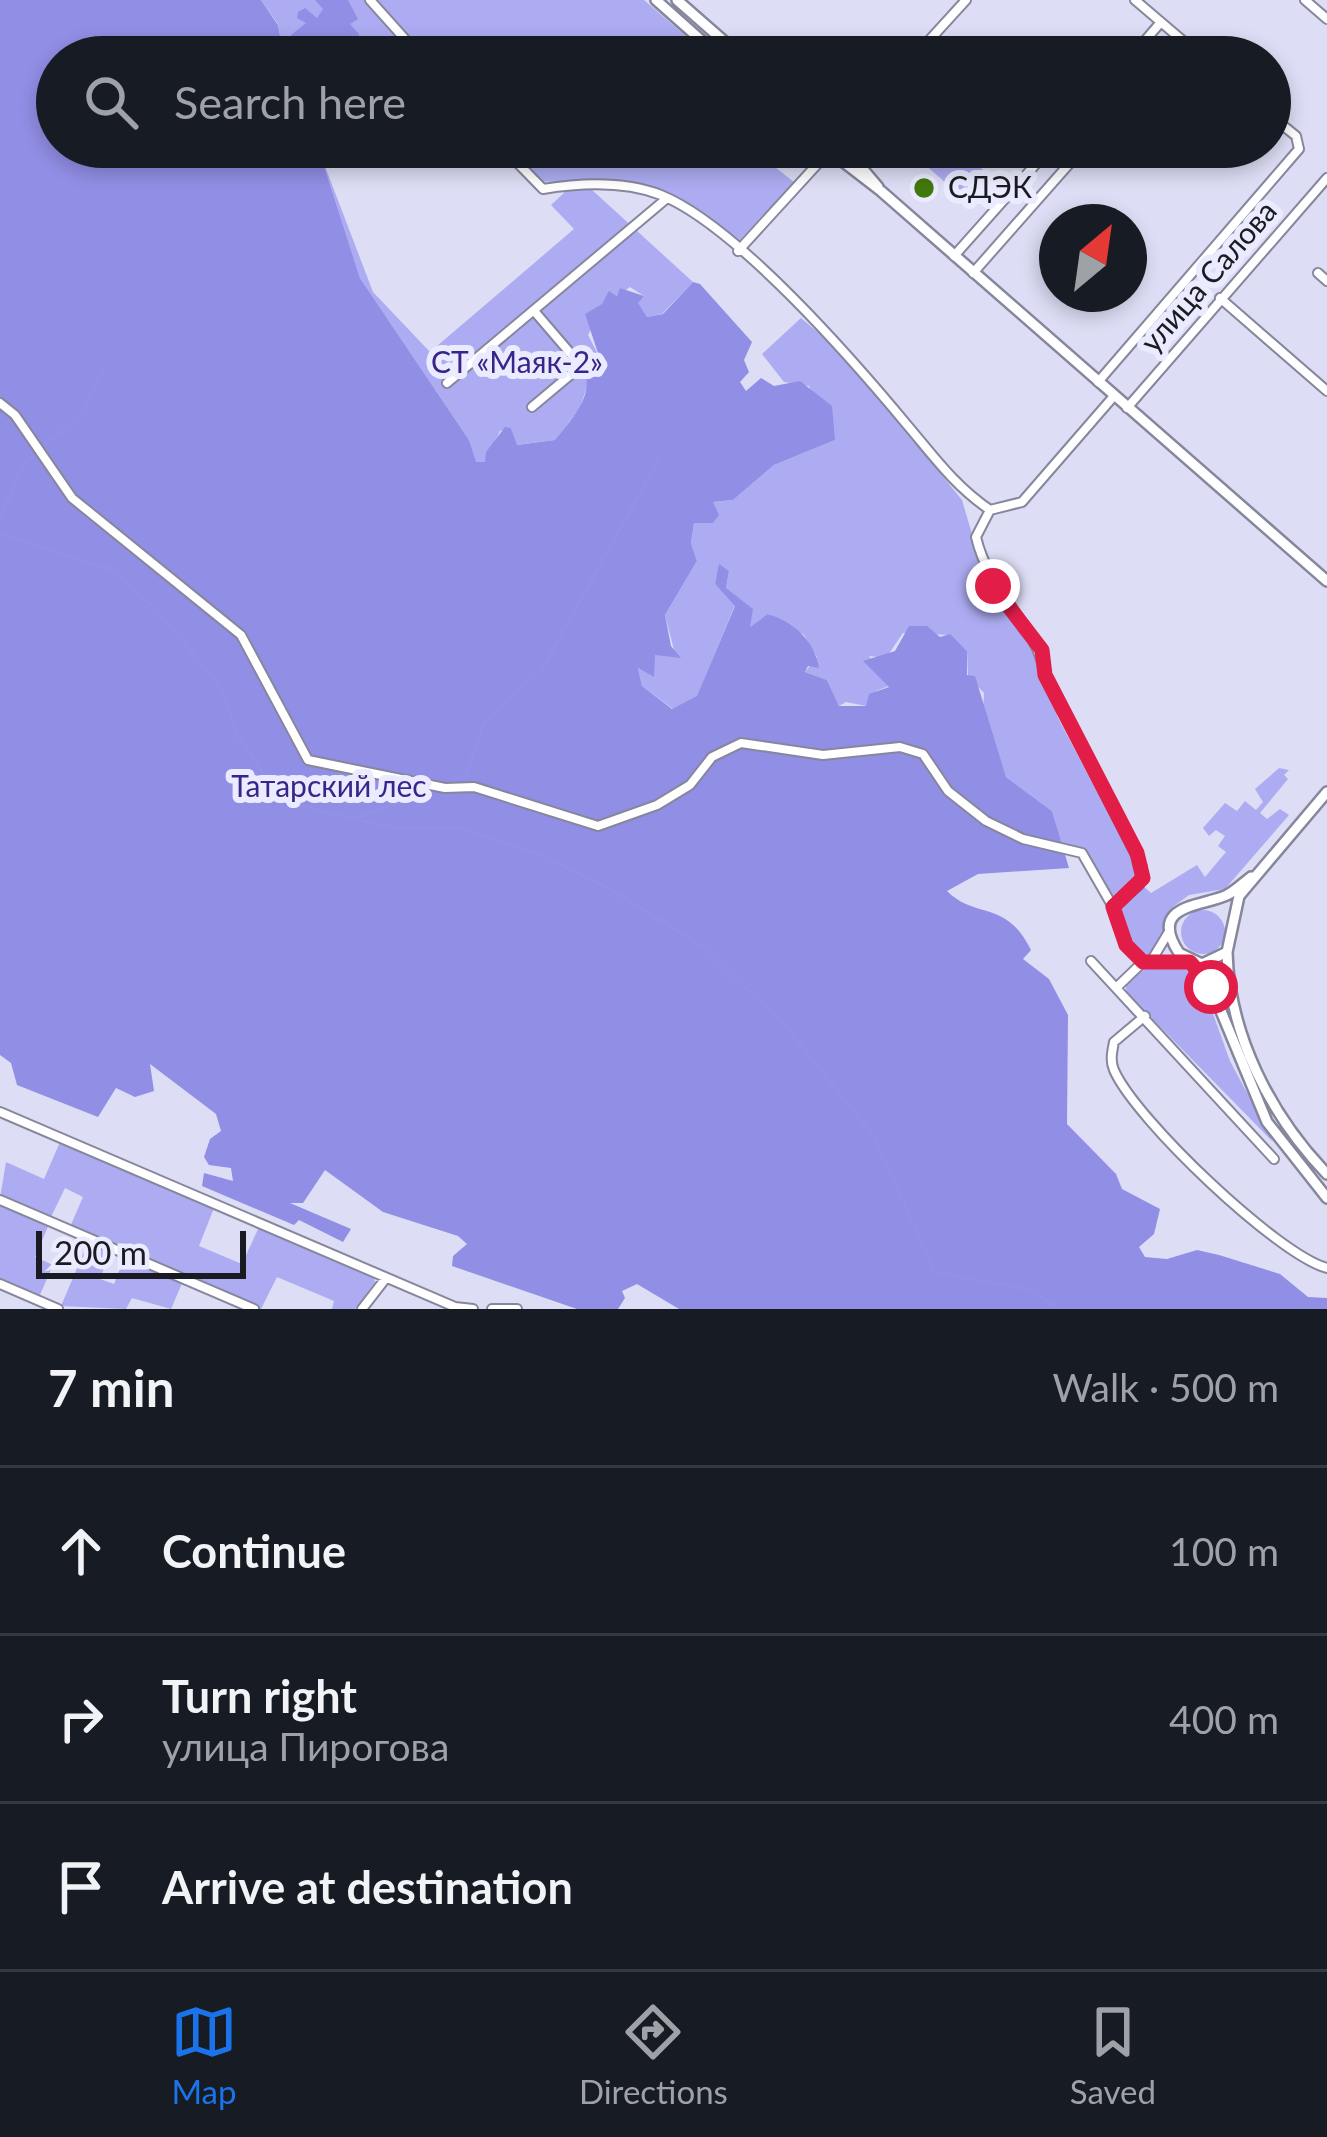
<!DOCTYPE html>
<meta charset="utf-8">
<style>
body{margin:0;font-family:Lato,sans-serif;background:#242831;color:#f1f3f6}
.compass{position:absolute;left:1039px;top:204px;width:108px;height:108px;border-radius:50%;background:#171b24;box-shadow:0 6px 18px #0003;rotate:29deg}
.scale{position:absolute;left:36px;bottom:30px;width:210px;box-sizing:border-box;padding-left:12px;border:6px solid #1a1a22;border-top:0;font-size:33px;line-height:42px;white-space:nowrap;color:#1a1a22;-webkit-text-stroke:9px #eaebfe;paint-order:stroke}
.stop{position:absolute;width:36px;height:36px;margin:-27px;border:9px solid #e11d48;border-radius:50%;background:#fff}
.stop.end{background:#e11d48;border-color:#fff;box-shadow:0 3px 12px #0008}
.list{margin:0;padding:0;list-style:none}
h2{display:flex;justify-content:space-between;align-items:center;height:156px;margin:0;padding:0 48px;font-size:51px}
h2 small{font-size:39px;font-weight:400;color:#9ea1a6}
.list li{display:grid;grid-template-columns:78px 1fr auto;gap:36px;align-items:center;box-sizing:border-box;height:168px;padding:0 48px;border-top:3px solid #363941}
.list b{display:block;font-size:45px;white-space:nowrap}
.list p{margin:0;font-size:39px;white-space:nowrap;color:#9ea1a6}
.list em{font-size:39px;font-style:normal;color:#9ea1a6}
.icon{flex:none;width:66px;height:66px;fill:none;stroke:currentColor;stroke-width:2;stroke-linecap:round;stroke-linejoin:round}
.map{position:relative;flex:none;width:1327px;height:1309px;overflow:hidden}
.search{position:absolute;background:#171b24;box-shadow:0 6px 18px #0003;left:36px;right:36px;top:36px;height:132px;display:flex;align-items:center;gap:30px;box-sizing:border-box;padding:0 42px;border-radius:66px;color:#9ea1a6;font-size:45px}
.sheet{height:660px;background:#171b24}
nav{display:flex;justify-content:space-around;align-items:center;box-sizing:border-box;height:168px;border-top:3px solid #363941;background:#171b24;font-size:33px;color:#9ea1a6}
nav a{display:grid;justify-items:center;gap:6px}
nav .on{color:#1a73e8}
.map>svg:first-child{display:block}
</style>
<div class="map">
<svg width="1327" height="1309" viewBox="0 0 1327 1309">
<rect width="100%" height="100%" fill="#ddddf5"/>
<!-- green -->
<path fill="#adacf2" d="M261,0H364L415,57H284L278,24Z
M375,0H644L710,57H425Z
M318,147H340L323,161L373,292L430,352L574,229L551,205L564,193L557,182L537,181L505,147H749L794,182L736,244L662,190L593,180L591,189L693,282L662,314L647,317L637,303L644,296L630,287L617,296L610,292L588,335L599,356L583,365L589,380L580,408L555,440L516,445L511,428L500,431L485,462H475L469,440L360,278Z
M940,147L964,167L972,159L985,172L963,198L906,148Z
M801,318L840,351L962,500L987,585L1032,642L1058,718L1137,867L1135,882L1112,900L1088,853L1062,846L1052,811L1006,777L983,714L984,693L968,676L967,651L950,635L903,633L886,658L869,656L889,686L876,691L866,706L846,702L839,706L827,680L805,672L817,657L804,635L769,614L750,627L743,606L726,588L729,571L717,575L715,584L735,605L697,697L673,709L642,686L638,668L654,676V654L674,650L665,615L697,561L691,543L694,523L714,509L713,502L733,500L774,465L835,440L809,386L784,382L762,354Z
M1279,768L1289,770L1284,775L1288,779L1260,813L1267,819L1280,809L1289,815L1225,889L1189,895L1174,906L1152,956L1142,958L1131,950L1116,906L1142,885L1151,893L1197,865L1205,877L1226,852L1218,846L1225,836L1216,830L1209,836L1203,828L1225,803L1237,811L1245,801L1256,810L1263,802L1255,789Z
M1181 932a22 22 0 1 1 44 0a22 22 0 1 1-44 0Z
M1157,961L1182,966L1203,986L1230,1061L1273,1142L1127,993L1125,983Z
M60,1142L214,1208L199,1246L242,1264L259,1227L373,1276L375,1282L355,1309H332L334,1301L277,1277L261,1309L70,1227L83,1197L65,1188L50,1219L0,1198L6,1162L44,1179Z
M0,1203L49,1224L35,1257L53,1265L39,1297L0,1281Z
M89,1240L111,1250L100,1279L114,1284L125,1256L183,1281L171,1309L132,1298L126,1309L61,1306Z"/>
<!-- forest -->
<path fill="#918ee5" d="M0,0H261L278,25L284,57H57V147H318L360,278L469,440L476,462H485L486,452L505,427L511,428L517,445L555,440C573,417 596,395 583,365L599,356L585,314L602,304L609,291L617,296L620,288L644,296L638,303L647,317L663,314L693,282L700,284L752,342L744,360L749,372L740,382L746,391L761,378L774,386L800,381L832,406L835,440L774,465L733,500L713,502L719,515L713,523H694L691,543L697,561L665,615L671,646L681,658L655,655L654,677L638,668L642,686L672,709L697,696L735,606L715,584L719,564L729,571L726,588L753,609L750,627L768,614C794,622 815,641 819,668L808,666L805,672L827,680L839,706H866L869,694L889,687L863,661L895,651L909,626H927L940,637L950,634L967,651V675L975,676L1006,777L1052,811L1069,868L978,874L947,891C976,920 1006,899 1031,950L1023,959L1049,979L1068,1015L1067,1124L1116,1174L1122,1189L1160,1209L1154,1234L1139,1247L1145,1257L1167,1259L1197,1250L1219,1255L1280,1274L1308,1297L1327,1298V1309H679L637,1284L622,1291L625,1298L618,1309H577L452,1266L453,1256L467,1244L458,1236L383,1212L325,1170L303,1203H290L351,1229L343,1242L299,1220L294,1225L202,1186L204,1173L233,1181L231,1168L209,1165L204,1157L210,1139L221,1131L216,1114L150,1064L154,1091L135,1097L116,1088L98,1117L17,1085L11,1063L0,1055Z
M315,0H348L358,19L350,24L359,34L358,43L341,45L338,56L316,51L317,57H296L291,35L306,23L297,18L298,12L305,8L317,18L323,9Z"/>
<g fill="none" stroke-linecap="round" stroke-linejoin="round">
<!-- stream -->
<path stroke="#9390e7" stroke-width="3" d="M0,519L23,465L83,412L104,366
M0,534L111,569L159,612L223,691L237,735L282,801L393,828L466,829L540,855L606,887L699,944L782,1022L873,1135L935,1272L1031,1290L1059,1309
M448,784L466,774L484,722L543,668L659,459
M359,817L440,789"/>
<defs>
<path id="minor" d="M370,0L421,57
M1135,0L1202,57
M1305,0L1327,19
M914,57L966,0
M1131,57L1161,22
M1162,57L1179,38
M502,147L543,189C580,183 625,181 661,195C737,226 854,361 908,426C935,458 955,486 990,510L1022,502L1114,396
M738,251L833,147
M954,256L1051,147
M973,273L1084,147
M1318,273L1327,281
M1220,298L1327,391
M1098,382L1299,149L1296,136L1270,115
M447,383L666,199
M0,403L15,415L72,498L241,635L308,760L445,788L474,787L598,826L657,805L690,785L712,757L741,743L823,755L900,747L923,754L948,791L986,821L1023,839L1082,853L1113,907
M532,407L575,371L577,361L535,312
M1127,408L1327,178
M990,510L976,537C990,596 1035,620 1045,675L1142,867L1139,885L1113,907L1127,945L1143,962
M1153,958L1170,930
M1091,961L1274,1159
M1117,987L1143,962L1190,961
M1145,1016L1114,1042C1112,1052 1110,1061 1114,1070C1135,1119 1278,1255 1327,1268
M0,1112L455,1307L473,1309
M0,1200L254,1309
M0,1284L58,1309
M362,1309L386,1278
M492,1309H517"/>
<path id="major" d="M656,0L720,57
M677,0L742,57
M824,147L881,191L1327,581
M844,147L878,187
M1251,877C1243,883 1235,891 1227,895C1201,907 1147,904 1179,953L1202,964L1227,952L1239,896L1327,792
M1227,952C1229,1034 1270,1115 1327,1174
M1190,961L1211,987L1267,1122L1327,1198"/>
</defs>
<!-- minor casing -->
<use href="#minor" stroke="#86869c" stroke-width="12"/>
<!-- major casing -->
<use href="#major" stroke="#86869c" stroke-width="14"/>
<!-- minor -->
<use href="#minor" stroke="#fff" stroke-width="8"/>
<!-- major -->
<use href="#major" stroke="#fff" stroke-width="9"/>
</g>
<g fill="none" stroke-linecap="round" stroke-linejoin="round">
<!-- route -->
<path stroke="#e11d48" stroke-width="15" d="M993,586L1042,650L1045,675L1137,853L1143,878L1113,907L1126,945L1143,962H1190L1211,987"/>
</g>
<!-- markers -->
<circle fill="#42790d" stroke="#eaebfe" stroke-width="4.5" cx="924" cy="188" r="12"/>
<g text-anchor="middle" stroke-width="12" stroke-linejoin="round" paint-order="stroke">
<!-- poi labels -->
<g font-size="30" fill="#1a1a22" stroke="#eaebfe" text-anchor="start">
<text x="948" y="198">СДЭК</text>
</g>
<!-- street labels -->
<g font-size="30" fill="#1a1a22" stroke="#eaebfe">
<text transform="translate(1209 277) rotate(-49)" y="10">улица Салова</text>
</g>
<!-- park labels -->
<g font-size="30" fill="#392589" stroke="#eaebfe">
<text x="517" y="373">СТ «Маяк-2»</text>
<text x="329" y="797">Татарский лес</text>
</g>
</g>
</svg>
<svg class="compass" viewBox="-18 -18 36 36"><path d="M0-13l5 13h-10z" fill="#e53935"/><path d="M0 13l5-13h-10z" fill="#9ea1a6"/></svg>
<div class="scale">200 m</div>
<div class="stop" style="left:1211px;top:987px"></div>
<div class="stop end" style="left:993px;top:586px"></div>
<div class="search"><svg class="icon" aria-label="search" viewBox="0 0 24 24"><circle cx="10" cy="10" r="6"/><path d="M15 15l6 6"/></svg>Search here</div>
</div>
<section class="sheet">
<h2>7 min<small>Walk · 500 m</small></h2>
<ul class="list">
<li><svg class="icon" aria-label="ahead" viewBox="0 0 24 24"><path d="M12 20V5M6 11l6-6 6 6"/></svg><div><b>Continue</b></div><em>100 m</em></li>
<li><svg class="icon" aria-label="right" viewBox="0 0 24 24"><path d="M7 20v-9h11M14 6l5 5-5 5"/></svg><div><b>Turn right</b><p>улица Пирогова</p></div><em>400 m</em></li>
<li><svg class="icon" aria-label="arrive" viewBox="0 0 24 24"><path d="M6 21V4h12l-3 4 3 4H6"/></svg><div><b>Arrive at destination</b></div></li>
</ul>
</section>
<nav>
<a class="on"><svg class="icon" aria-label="map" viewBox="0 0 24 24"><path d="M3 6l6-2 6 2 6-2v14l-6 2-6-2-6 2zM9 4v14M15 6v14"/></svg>Map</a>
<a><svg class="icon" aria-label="directions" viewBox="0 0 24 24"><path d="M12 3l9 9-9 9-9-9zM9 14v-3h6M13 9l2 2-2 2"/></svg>Directions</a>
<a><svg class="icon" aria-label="saved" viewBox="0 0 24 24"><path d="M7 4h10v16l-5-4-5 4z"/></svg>Saved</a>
</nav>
